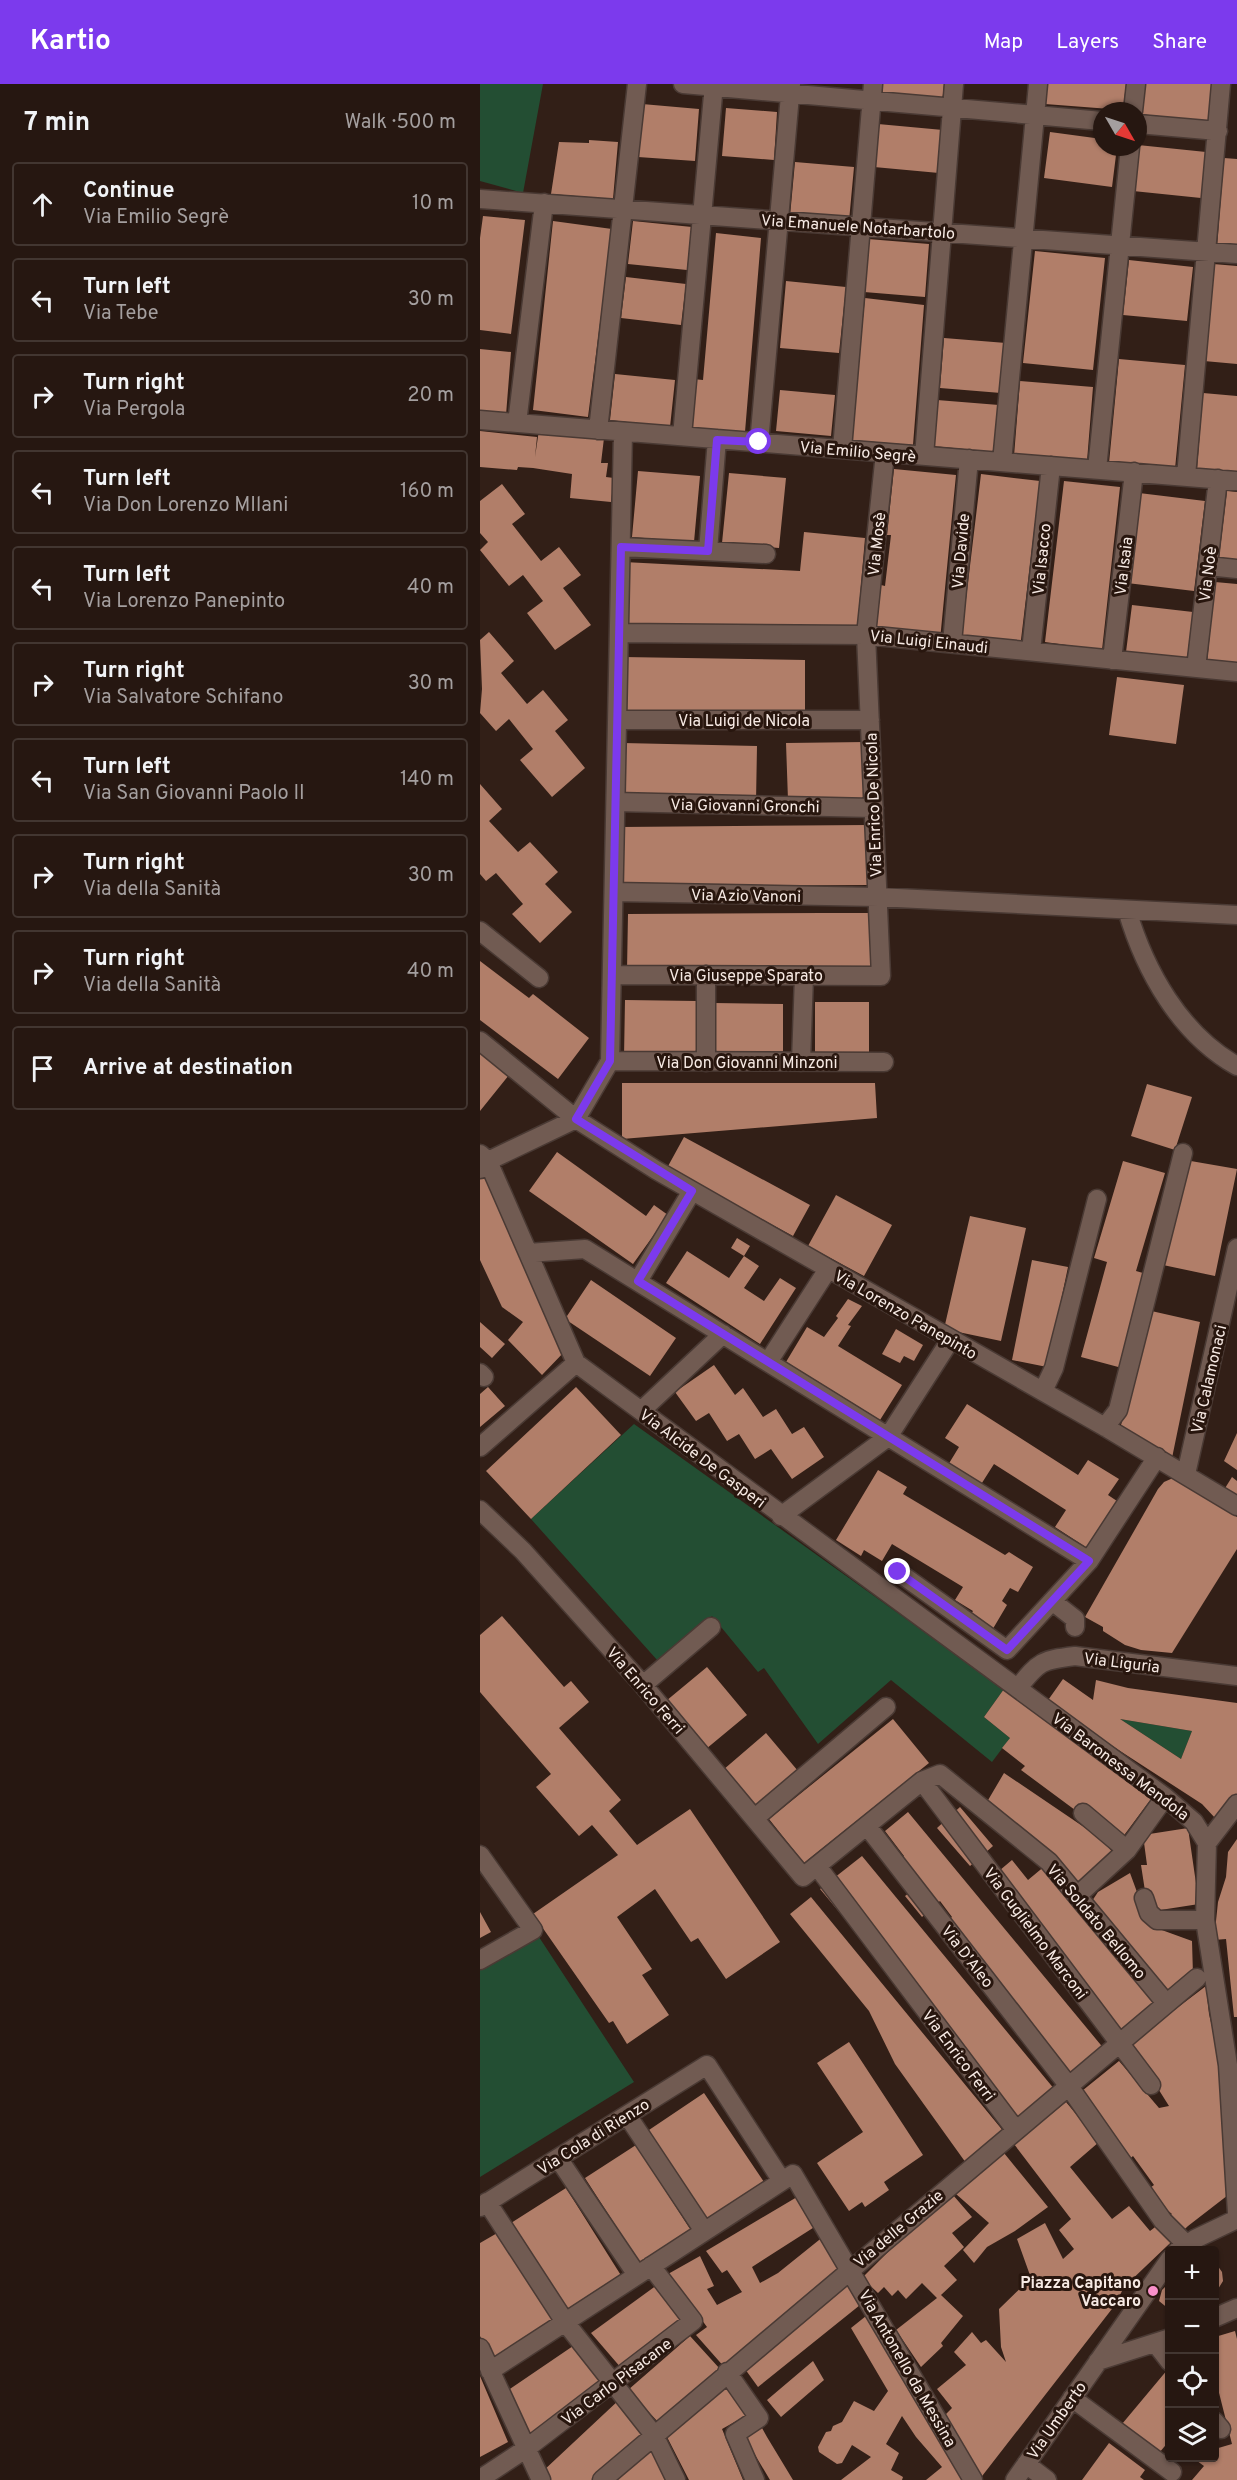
<!DOCTYPE html>
<meta charset="utf-8">
<style>
body{margin:0;font-family:Overpass,sans-serif;background:#2e201a;color:#f1f3f6}
.controls{position:absolute;right:18px;bottom:18px;display:grid;overflow:hidden;border-radius:6px;box-shadow:0 2px 4px #0004}
.controls button{width:54px;height:54px;display:grid;place-items:center;padding:0;border:0;border-bottom:2px solid #423631;background:#261711;color:#f1f3f6;font:30px sans-serif}
.compass{position:absolute;left:613px;top:18px;width:54px;height:54px;border-radius:50%;background:#261711;box-shadow:0 2px 4px #0004;rotate:129deg}
.stop{position:absolute;width:18px;height:18px;margin:-14px;border:4px solid #7c3aed;border-radius:50%;background:#fff}
.stop.end{background:#7c3aed;border-color:#fff;box-shadow:0 2px 6px #0008}
.list{margin:0;padding:0;list-style:none}
h2{display:flex;justify-content:space-between;align-items:center;height:78px;margin:0;padding:0 24px;font-size:26px}
h2 small{font-size:20px;font-weight:400;color:#a49f9f}
.list li{display:grid;grid-template-columns:39px 1fr auto;gap:18px;align-items:center;box-sizing:border-box;height:84px;margin:0 12px 12px;padding:0 12px;border:2px solid #423631;border-radius:6px}
.list b{display:block;font-size:22px;white-space:nowrap}
.list p{margin:0;font-size:20px;white-space:nowrap;color:#a49f9f}
.list em{font-size:20px;font-style:normal;color:#a49f9f}
.icon{flex:none;width:33px;height:33px;fill:none;stroke:currentColor;stroke-width:2;stroke-linecap:round;stroke-linejoin:round}
.map{position:relative;flex:none;width:757px;height:2396px;overflow:hidden}
header{display:flex;align-items:center;gap:36px;box-sizing:border-box;height:84px;padding:0 30px;background:#7c3aed;color:#fff}
header strong{font-size:28px}
nav{display:flex;gap:33px;margin-inline-start:auto;font-size:21px}
main{display:flex}
aside{flex:1;background:#261711}
.map>svg:first-child{display:block}
</style>
<header>
<strong>Kartio</strong>
<nav><a>Map</a><a>Layers</a><a>Share</a></nav>
</header>
<main>
<aside>
<h2>7 min<small>Walk · 500 m</small></h2>
<ul class="list">
<li><svg class="icon" aria-label="ahead" viewBox="0 0 24 24"><path d="M12 20V5M6 11l6-6 6 6"/></svg><div><b>Continue</b><p>Via Emilio Segrè</p></div><em>10 m</em></li>
<li><svg class="icon" aria-label="left" viewBox="0 0 24 24"><path d="M17 20v-9H6M10 6l-5 5 5 5"/></svg><div><b>Turn left</b><p>Via Tebe</p></div><em>30 m</em></li>
<li><svg class="icon" aria-label="right" viewBox="0 0 24 24"><path d="M7 20v-9h11M14 6l5 5-5 5"/></svg><div><b>Turn right</b><p>Via Pergola</p></div><em>20 m</em></li>
<li><svg class="icon" aria-label="left" viewBox="0 0 24 24"><path d="M17 20v-9H6M10 6l-5 5 5 5"/></svg><div><b>Turn left</b><p>Via Don Lorenzo MIlani</p></div><em>160 m</em></li>
<li><svg class="icon" aria-label="left" viewBox="0 0 24 24"><path d="M17 20v-9H6M10 6l-5 5 5 5"/></svg><div><b>Turn left</b><p>Via Lorenzo Panepinto</p></div><em>40 m</em></li>
<li><svg class="icon" aria-label="right" viewBox="0 0 24 24"><path d="M7 20v-9h11M14 6l5 5-5 5"/></svg><div><b>Turn right</b><p>Via Salvatore Schifano</p></div><em>30 m</em></li>
<li><svg class="icon" aria-label="left" viewBox="0 0 24 24"><path d="M17 20v-9H6M10 6l-5 5 5 5"/></svg><div><b>Turn left</b><p>Via San Giovanni Paolo II</p></div><em>140 m</em></li>
<li><svg class="icon" aria-label="right" viewBox="0 0 24 24"><path d="M7 20v-9h11M14 6l5 5-5 5"/></svg><div><b>Turn right</b><p>Via della Sanità</p></div><em>30 m</em></li>
<li><svg class="icon" aria-label="right" viewBox="0 0 24 24"><path d="M7 20v-9h11M14 6l5 5-5 5"/></svg><div><b>Turn right</b><p>Via della Sanità</p></div><em>40 m</em></li>
<li><svg class="icon" aria-label="arrive" viewBox="0 0 24 24"><path d="M6 21V4h12l-3 4 3 4H6"/></svg><div><b>Arrive at destination</b></div></li>
</ul>
</aside>
<div class="map">
<svg width="757" height="2396" viewBox="0 0 757 2396">
<rect width="100%" height="100%" fill="#321f17"/>
<!-- green -->
<path fill="#234e33" d="M0,0H63L43,109L0,97Z
M154,1340L524,1605L504,1633L530,1654L512,1678L411,1596L338,1660L284,1584L278,1588L232,1532L178,1577L51,1435Z
M640,1635L712,1647L701,1675Z
M57,1850L154,1998L0,2093V1885Z"/>
<!-- building -->
<path fill="#b17e69" fill-rule="evenodd" d="M403,0H464L462,19L402,15Z
M566,0H646L643,26L565,20Z
M663,0H733L729,37L659,30Z
M162,20L219,25L215,77L158,73Z
M246,24L297,28L294,76L242,72Z
M398,40L463,46L459,89L394,83Z
M570,48L622,55V63H637L632,103L564,94Z
M109,56L138,58L133,115L71,110L79,58L109,59Z
M658,61L726,68L721,114L653,107Z
M744,74L757,75V165L737,163Z
M315,78L374,83L369,137L310,132Z
M3,132L45,136L31,250L0,246V154Z
M73,137L132,145L108,333L53,326Z
M153,137L212,143L207,186L148,180Z
M236,149L281,154L265,348L208,343L213,295L223,296Z
M388,155L449,160L445,213L384,208Z
M555,167L625,174L613,286L543,279Z
M649,176L713,183L707,237L643,231Z
M733,180L757,182V280L724,277Z
M146,193L206,200L201,241L141,234Z
M306,197L366,203L359,269L300,264Z
M385,214L444,221L433,361L371,356Z
M464,254L526,259L521,309L460,304Z
M0,265L31,268L26,331L0,329Z
M639,275L705,281L695,385L629,379Z
M135,290L195,296L190,343L130,336Z
M540,297L613,303L607,377L534,372Z
M300,306L355,311L351,352L296,347Z
M723,309L757,312V388L717,385Z
M457,316L519,321L515,368L453,362Z
M59,346L124,354L121,379H128L126,393L134,394L131,418L90,414L92,390L53,384L38,383L37,386L0,383V347L57,353L55,373Z
M414,385L476,391L460,556L396,550L401,501L405,502L411,451H407Z
M158,387L220,392L214,458L152,453Z
M249,389L306,394L299,464L242,459Z
M501,390L560,397L540,564L481,557Z
M584,397L640,403L622,566L565,558Z
M22,400L45,430L32,440L61,477L79,463L101,491L83,504L111,541L75,566L47,529L63,517L43,491L29,502L0,466L8,458L0,449V417Z
M747,407L757,408V476L739,474Z
M659,409L725,417L714,507L647,499Z
M324,448L385,454L377,547L143,541L144,478L320,487Z
M735,498L757,500V581L727,579Z
M652,521L713,528L707,575L646,568Z
M9,548L34,577L21,589L47,620L63,606L88,636L75,647L105,684L72,713L40,676L53,665L29,635L16,647L0,629L2,605L0,556Z
M143,573L325,576V634L141,632Z
M637,593L704,601L696,660L629,651Z
M386,658L385,718L308,716L306,659Z
M143,659L277,662L276,718L143,716Z
M0,700L22,725L9,737L38,768L50,758L78,788L65,800L92,828L60,859L32,830L43,820L16,789L6,797L0,790Z
M389,741V801L140,802L141,743Z
M344,829H390L391,888L147,886L148,830Z
M0,877L49,914L53,910L109,954L78,995L0,936Z
M145,916L217,917L216,973H144Z
M335,918H389V974H335Z
M234,919L303,920V973H233Z
M0,967L29,991L0,1027Z
M142,999H395L397,1034L142,1055Z
M667,1000L712,1013L695,1066L651,1052Z
M204,1053L330,1121L313,1152L187,1084Z
M77,1068L166,1132L174,1121L188,1131L153,1180L49,1107Z
M705,1076L757,1085L735,1192L683,1181Z
M643,1077L685,1089L656,1187L670,1191L642,1284L601,1273L627,1178L614,1174Z
M9,1087L86,1266L62,1291L28,1256L43,1238L22,1223L0,1176V1093Z
M356,1111L412,1141L384,1192L328,1162Z
M490,1132L546,1144L521,1257L464,1245Z
M257,1154L270,1162L264,1172L251,1164Z
M207,1167L249,1194L264,1172L279,1182L264,1204L284,1217L300,1194L316,1204L280,1260L186,1199Z
M552,1176L588,1183L567,1283L532,1276Z
M111,1196L196,1254L170,1292L85,1235Z
M368,1215L382,1222L368,1241L371,1242L358,1262L422,1301L400,1336L306,1278L327,1243L344,1253L358,1234L356,1232Z
M667,1226L720,1238L692,1374L640,1346Z
M0,1238L25,1260L12,1274L0,1263Z
M416,1245L443,1261L434,1277L424,1272L420,1279L402,1270Z
M234,1281L255,1311L263,1304L283,1333L296,1325L312,1350L324,1343L344,1373L312,1395L291,1365L275,1375L259,1350L247,1357L229,1329L216,1337L195,1308Z
M8,1303L25,1322L0,1343V1310Z
M96,1303L141,1351L51,1435L6,1387Z
M487,1320L598,1391L608,1376L639,1395L628,1411L637,1417L607,1464L575,1443L586,1426L514,1380L500,1402L468,1381L479,1363L465,1354Z
M757,1349V1386L744,1377Z
M398,1386L427,1403L423,1410L525,1471L529,1468L553,1483L538,1508L530,1504L522,1517L527,1521L511,1548L488,1535L493,1527L475,1516L483,1503L412,1460L402,1477L384,1466L381,1472L356,1456Z
M752,1393L757,1397V1418L742,1409Z
M693,1394L757,1433V1465L692,1569L661,1566L645,1561L623,1547V1543L605,1533L678,1405L684,1398Z
M22,1532L84,1603L91,1597L109,1618L79,1644L141,1716L129,1727L157,1761L210,1725L300,1858L246,1895L218,1854L211,1858L175,1805L137,1833L172,1885L162,1891L189,1931L147,1960L133,1937L129,1939L53,1830L138,1771L112,1741L99,1752L56,1703L71,1690L0,1608V1551Z
M227,1583L267,1631L226,1665L186,1617Z
M583,1595L613,1616L616,1596L648,1604L757,1619V1711L736,1735L722,1720L566,1619ZM640,1635L712,1647L701,1675Z
M524,1605L671,1715L642,1754L600,1720L595,1726L541,1686L545,1682L522,1664L530,1654L504,1633Z
M413,1635L449,1679L324,1779L289,1735Z
M286,1649L318,1687L276,1724L243,1686Z
M524,1689L623,1756L635,1772L598,1806L504,1723Z
M480,1723L513,1762L490,1782L457,1744Z
M428,1728L625,1966L585,1999L457,1845L472,1833L460,1817L442,1833L425,1812L429,1809L409,1786L424,1772L405,1747Z
M708,1744L719,1820L674,1827L671,1806L665,1807L661,1781H667L663,1751Z
M757,1755V1933H754L746,1855L734,1856L738,1818L746,1793L748,1768Z
M382,1772L575,2006L536,2040L340,1805Z
M532,1776L548,1796L566,1781L680,1921L637,1956L507,1797Z
M650,1789L668,1838L679,1845L712,1857L713,1891L686,1912L610,1820L618,1808Z
M331,1813L524,2048L486,2079L415,1980L389,1927L310,1830Z
M0,1828L11,1848L0,1854Z
M726,1902L729,1930L739,1972L752,2108L708,2142L644,2203L635,2221L499,2396H446L462,2383L436,2353L422,2332L406,2360L419,2369L411,2386L423,2393L422,2396H361L391,2373L372,2361L362,2379L357,2380L339,2368L338,2363L346,2348L351,2347L353,2342L362,2338L374,2317L394,2327L408,2307L371,2244L391,2228L474,2372L484,2362L463,2333L472,2324L457,2305L486,2281L474,2268L492,2248L501,2259L506,2256L526,2278L521,2263L519,2225L551,2194L537,2155L565,2139L583,2175L594,2165L579,2146L591,2135L534,2060L586,2018L619,2058L590,2083L632,2135L649,2122L670,2147L692,2130L670,2112L667,2106L674,2101L653,2072L646,2078L597,2011L639,1977L679,2024L689,2022L665,1984L647,1962Z
M369,1958L443,2071L404,2098L409,2106L385,2123L382,2118L369,2127L337,2079L383,2048L337,1979Z
M224,2009L284,2098L225,2137L166,2048Z
M156,2061L212,2148L161,2181L105,2094Z
M524,2069L568,2123L535,2147L507,2163L494,2179L483,2166L509,2139L476,2110L493,2093Z
M86,2104L142,2193L88,2227L31,2139Z
M473,2111L492,2133L472,2149L484,2163L464,2182L477,2196L461,2211L483,2232L461,2259L463,2262L441,2283L416,2246L457,2214L442,2199L426,2215L418,2206L412,2212L404,2203L398,2209L382,2194L412,2164Z
M317,2113L336,2142L272,2183L280,2199L298,2189L344,2152L365,2183L246,2285L216,2251L227,2243L188,2190L220,2172L234,2202L227,2205L237,2221L262,2208L247,2186L242,2189L226,2167Z
M19,2148L77,2236L12,2278L0,2252V2159Z
M735,2178L742,2188L743,2197L735,2210Z
M372,2196L385,2217L278,2303L265,2285Z
M690,2198V2226L679,2217L682,2206Z
M177,2201L205,2238L142,2285L111,2249Z
M755,2247L757,2255V2396H712L724,2382L713,2374H734L735,2365L752,2360L736,2297L735,2298V2253Z
M210,2252L240,2285L180,2340L148,2306Z
M96,2260L126,2300L50,2354L27,2307Z
M333,2277L344,2296L301,2333L287,2316Z
M688,2285L690,2356L679,2369L642,2340Z
M0,2292L28,2358L0,2373Z
M249,2300L267,2331L242,2345L263,2396H209L186,2351Z
M140,2315L167,2350L114,2396H65L62,2388Z
M282,2344L287,2353L313,2396H290L265,2354Z
M629,2359L665,2386L660,2393L664,2396H602Z
M172,2364L186,2396H133Z"/>
<g fill="none" stroke-linecap="round" stroke-linejoin="round">
<defs>
<path id="minor" d="M203,0L622,37
M653,27L656,0
M658,40L738,47
M0,115L757,170
M0,336L757,397
M37,339L64,119
M118,346L157,0
M202,352L234,0
M279,359L311,0
M362,365L393,0
M444,372L474,0
M522,378L558,0
M617,385L650,63
M706,392L741,0
M141,463L286,470
M228,467L237,355
M728,482L757,485
M140,549L386,551L757,588
M472,559L489,375
M551,567L571,382
M632,576L654,388
M716,584L738,395
M138,636H390
M136,718L394,724
M134,808L397,813L757,831
M647,826C665,887 700,950 757,982
M0,847L59,894
M132,891L401,892L386,551L405,369
M0,957L96,1035L176,1086L625,1343L757,1422
M130,977L404,978
M226,978V891
M321,978L324,892
M96,1035L130,977L143,348
M0,1070L8,1077L96,1279L685,1713L714,1738L727,1759L725,1836L748,1981L757,2129
M0,1085L8,1077L96,1035
M48,1169L105,1165L609,1477
M158,1197L212,1107
M288,1278L348,1185
M0,1289L4,1293
M563,1307L574,1284L617,1115
M161,1327L243,1250
M625,1343L638,1326L703,1069
M0,1363L96,1279
M706,1390L757,1164
M0,1426L43,1467L163,1601L323,1793L442,1697L460,1690L569,1778L686,1919
M301,1432L408,1353L471,1255
M418,1488L527,1566L609,1477L677,1373
M572,1517L595,1535V1543
M163,1601L231,1543
M538,1604C559,1577 562,1576 595,1572L757,1592
M442,1697L671,2001
M603,1729L647,1766
M275,1734L406,1623
M387,1742L588,2001L683,2137L706,2160
M727,1759L757,1720
M0,1771L53,1846L0,1876
M337,1782L535,2045
M597,1812L647,1766L685,1713
M664,1814L669,1829L677,1836H725
M147,2031L224,2147
M78,2074L157,2191
M7,2118L85,2238L174,2351L196,2396
M0,2123L227,1981L302,2097
M698,2166L715,2155L757,2135
M734,2234L757,2224
M676,2260L690,2278
M0,2264L61,2396
M618,2277L690,2254
M10,2287L313,2090L493,2396
M247,2288L279,2334L255,2350L275,2396
M592,2314L692,2388
M734,2337L741,2345
M546,2380L567,2396
M0,2395L47,2364L213,2237L171,2182
M122,2396L717,1894
M535,2396L690,2175"/>
</defs>
<!-- minor casing -->
<use href="#minor" stroke="#4a3a34" stroke-width="21"/>
<!-- minor -->
<use href="#minor" stroke="#715b52" stroke-width="18"/>
</g>
<g fill="none" stroke-linecap="round" stroke-linejoin="round">
<!-- route -->
<path stroke="#7c3aed" stroke-width="8" d="M279,358L237,356L228,467L141,463L130,977L96,1035L212,1107L158,1197L609,1477L527,1566L418,1488"/>
</g>
<!-- markers -->
<circle fill="#f990ca" stroke="#28160e" stroke-width="2" cx="673" cy="2207" r="6"/>
<g text-anchor="middle" stroke-width="6" stroke-linejoin="round" paint-order="stroke">
<!-- street labels -->
<g font-size="16" fill="#f7eae4" stroke="#28160e">
<text transform="translate(378 142) rotate(4)" y="6">Via Emanuele Notarbartolo</text>
<text transform="translate(378 367) rotate(5)" y="6">Via Emilio Segrè</text>
<text transform="translate(396 460) rotate(-84)" y="6">Via Mosè</text>
<text transform="translate(480 467) rotate(-85)" y="6">Via Davide</text>
<text transform="translate(561 475) rotate(-84)" y="6">Via Isacco</text>
<text transform="translate(643 482) rotate(-83)" y="6">Via Isaia</text>
<text transform="translate(727 490) rotate(-83)" y="6">Via Noè</text>
<text transform="translate(449 557) rotate(6)" y="6">Via Luigi Einaudi</text>
<text x="264" y="642">Via Luigi de Nicola</text>
<text transform="translate(265 721) rotate(1)" y="6">Via Giovanni Gronchi</text>
<text transform="translate(393 721) rotate(-92)" y="6">Via Enrico De Nicola</text>
<text transform="translate(266 811) rotate(1)" y="6">Via Azio Vanoni</text>
<text x="266" y="897">Via Giuseppe Sparato</text>
<text x="267" y="984">Via Don Giovanni Minzoni</text>
<text transform="translate(426 1230) rotate(30)" y="6">Via Lorenzo Panepinto</text>
<text transform="translate(728 1295) rotate(-77)" y="6">Via Calamonaci</text>
<text transform="translate(223 1374) rotate(37)" y="6">Via Alcide De Gasperi</text>
<text transform="translate(642 1578) rotate(7)" y="6">Via Liguria</text>
<text transform="translate(166 1606) rotate(49)" y="6">Via Enrico Ferri</text>
<text transform="translate(641 1682) rotate(37)" y="6">Via Baronessa Mendola</text>
<text transform="translate(617 1837) rotate(50)" y="6">Via Soldato Bellomo</text>
<text transform="translate(556 1849) rotate(53)" y="6">Via Guglielmo Marconi</text>
<text transform="translate(488 1872) rotate(52)" y="6">Via D'Aleo</text>
<text transform="translate(479 1971) rotate(53)" y="6">Via Enrico Ferri</text>
<text transform="translate(113 2052) rotate(-32)" y="6">Via Cola di Rienzo</text>
<text transform="translate(418 2144) rotate(-40)" y="6">Via delle Grazie</text>
<text transform="translate(428 2284) rotate(60)" y="6">Via Antonello da Messina</text>
<text transform="translate(136 2297) rotate(-37)" y="6">Via Carlo Pisacane</text>
<text transform="translate(576 2336) rotate(-55)" y="6">Via Umberto</text>
</g>
<!-- poi labels -->
<g font-size="16" font-weight="bold" fill="#f7eae4" stroke="#28160e" text-anchor="end">
<text x="661" y="2204">Piazza Capitano<tspan x="661" dy="18">Vaccaro</tspan></text>
</g>
</g>
</svg>
<div class="controls">
<button>+</button>
<button>−</button>
<button><svg class="icon" aria-label="locate" viewBox="0 0 24 24"><circle cx="12" cy="12" r="6"/><path d="M12 2v4M12 18v4M2 12h4M18 12h4"/></svg></button>
<button><svg class="icon" aria-label="layers" viewBox="0 0 24 24"><path d="M12 4l9 5-9 5-9-5zM3 14l9 5 9-5"/></svg></button>
</div>
<svg class="compass" viewBox="-18 -18 36 36"><path d="M0-13l5 13h-10z" fill="#e53935"/><path d="M0 13l5-13h-10z" fill="#a49f9f"/></svg>
<div class="stop" style="left:279px;top:358px"></div>
<div class="stop end" style="left:418px;top:1488px"></div>
</div>
</main>
